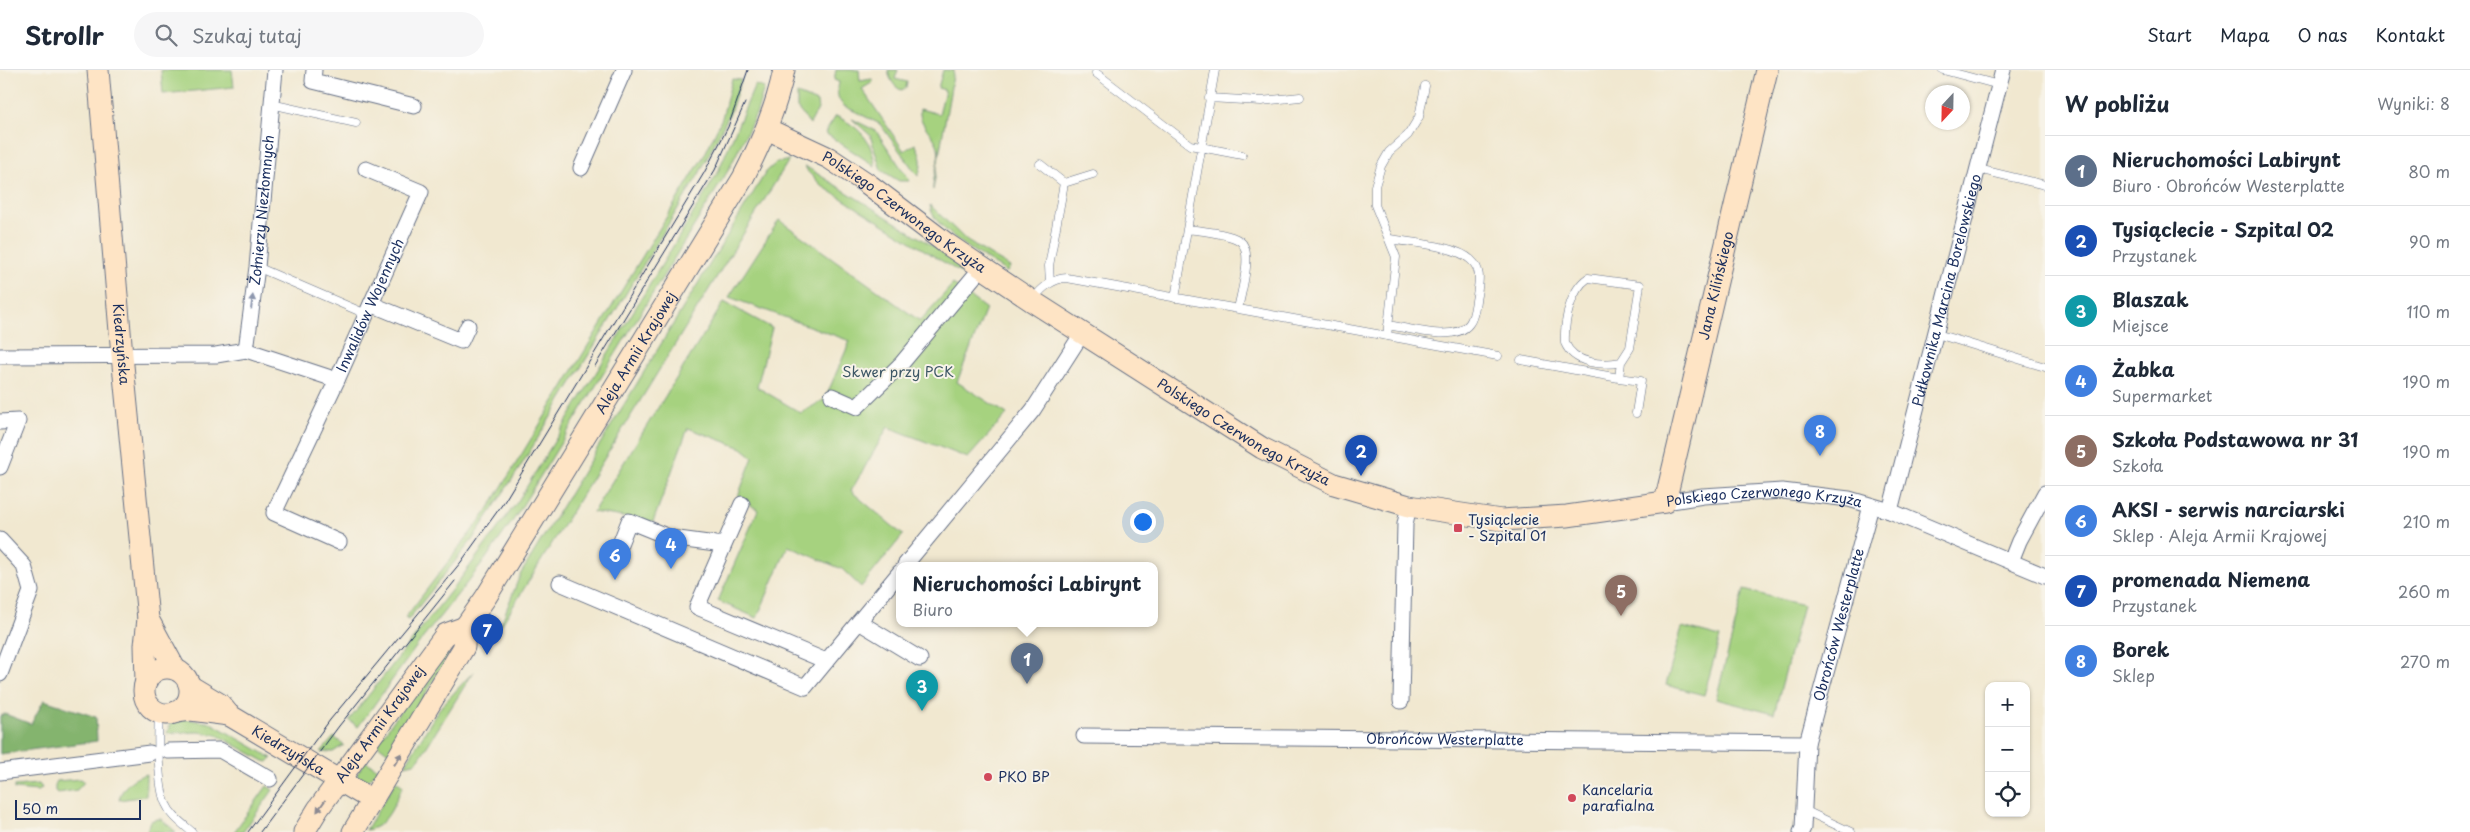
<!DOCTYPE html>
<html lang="pl">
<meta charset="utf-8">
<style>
body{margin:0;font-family:"Playpen Sans",sans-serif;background:#f6f6f7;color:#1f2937}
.controls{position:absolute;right:15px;bottom:15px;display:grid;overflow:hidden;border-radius:10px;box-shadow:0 1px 4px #0004}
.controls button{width:45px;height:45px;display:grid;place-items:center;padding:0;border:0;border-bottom:1px solid #e0e1e3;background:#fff;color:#1f2937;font:25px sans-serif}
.compass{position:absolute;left:1925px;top:15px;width:45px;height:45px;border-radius:50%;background:#fff;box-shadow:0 1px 4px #0004;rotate:202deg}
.scale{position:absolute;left:15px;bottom:12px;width:126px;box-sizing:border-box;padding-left:5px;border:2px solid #1b2f5e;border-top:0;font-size:14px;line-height:18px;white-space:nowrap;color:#1b2f5e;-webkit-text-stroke:4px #f7f3e8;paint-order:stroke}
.you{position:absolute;left:1142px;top:451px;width:18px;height:18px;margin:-12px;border:4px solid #fff;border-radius:50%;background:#1a73e8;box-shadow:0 0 0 8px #1a73e833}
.badge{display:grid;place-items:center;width:32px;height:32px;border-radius:50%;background:#b45309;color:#fff;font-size:16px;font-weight:700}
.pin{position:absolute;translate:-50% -41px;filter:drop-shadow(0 1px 2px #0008)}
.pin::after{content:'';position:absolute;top:26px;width:18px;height:15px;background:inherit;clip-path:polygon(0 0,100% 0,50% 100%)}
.popup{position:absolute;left:896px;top:492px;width:262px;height:65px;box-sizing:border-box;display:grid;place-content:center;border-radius:10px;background:#fff;filter:drop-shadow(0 1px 4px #0005);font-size:16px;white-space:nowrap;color:#747a83}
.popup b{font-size:19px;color:#1f2937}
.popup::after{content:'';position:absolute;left:50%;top:100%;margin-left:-10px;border:10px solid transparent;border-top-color:#fff}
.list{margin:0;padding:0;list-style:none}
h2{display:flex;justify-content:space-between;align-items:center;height:65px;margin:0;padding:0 20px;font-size:21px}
h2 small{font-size:16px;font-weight:400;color:#747a83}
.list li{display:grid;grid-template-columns:32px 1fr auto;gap:15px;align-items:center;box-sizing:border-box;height:70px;padding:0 20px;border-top:1px solid #e0e1e3}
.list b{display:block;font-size:19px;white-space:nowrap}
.list p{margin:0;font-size:16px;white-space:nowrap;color:#747a83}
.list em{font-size:16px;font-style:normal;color:#747a83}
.icon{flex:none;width:28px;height:28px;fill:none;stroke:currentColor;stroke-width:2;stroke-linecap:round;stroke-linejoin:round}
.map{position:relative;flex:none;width:2045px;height:762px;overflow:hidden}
header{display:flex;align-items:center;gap:30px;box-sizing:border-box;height:70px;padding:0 25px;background:#fff;border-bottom:1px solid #e0e1e3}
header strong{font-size:24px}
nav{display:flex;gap:28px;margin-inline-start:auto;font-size:18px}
.search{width:350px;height:45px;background:#f6f6f7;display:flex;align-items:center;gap:12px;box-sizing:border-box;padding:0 18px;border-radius:28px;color:#747a83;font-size:19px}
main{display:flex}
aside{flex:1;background:#fff}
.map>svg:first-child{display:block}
</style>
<header>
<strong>Strollr</strong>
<div class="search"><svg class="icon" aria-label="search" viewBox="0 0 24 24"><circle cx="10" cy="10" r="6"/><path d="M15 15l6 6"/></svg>Szukaj tutaj</div>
<nav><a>Start</a><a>Mapa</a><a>O nas</a><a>Kontakt</a></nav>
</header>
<main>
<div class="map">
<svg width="2045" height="762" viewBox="0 0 2045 762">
<rect width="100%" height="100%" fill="#f7f3e8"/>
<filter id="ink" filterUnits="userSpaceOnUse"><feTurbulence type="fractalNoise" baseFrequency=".02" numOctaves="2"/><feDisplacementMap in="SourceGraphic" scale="10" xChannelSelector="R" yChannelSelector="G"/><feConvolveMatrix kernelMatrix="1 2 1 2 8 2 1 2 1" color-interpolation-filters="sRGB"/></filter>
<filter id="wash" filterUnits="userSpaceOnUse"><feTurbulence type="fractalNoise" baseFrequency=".0096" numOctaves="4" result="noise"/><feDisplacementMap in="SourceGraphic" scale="20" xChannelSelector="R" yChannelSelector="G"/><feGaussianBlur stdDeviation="1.12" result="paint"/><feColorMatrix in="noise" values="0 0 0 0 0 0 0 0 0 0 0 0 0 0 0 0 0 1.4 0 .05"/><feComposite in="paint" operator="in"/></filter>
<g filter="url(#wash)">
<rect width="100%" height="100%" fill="#f1e8d0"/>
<!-- green -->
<path fill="#a6d27f" stroke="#60806e" d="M161,0H232L234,17L163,24Z
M836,0H859L860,11L872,9L873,12L862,19L904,81L915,74C922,85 923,94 918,106L880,54L844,36C836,28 837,22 839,12L834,10Z
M888,0H898L895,9L907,12L906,18L901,20C894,17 889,8 888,0Z
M943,0H954L933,120C932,107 941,90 938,77C934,63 918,55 920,39L939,44L945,20L938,18Z
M732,9L741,10L730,43L699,104L519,399L472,470L408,550L405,548L487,441L705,84L722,48Z
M755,15L764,18L757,42L729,99L516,446L482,494L419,573L358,657L349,650L461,508L518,431L717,104Z
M797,24L817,32L818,39L810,54L797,38Z
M836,46C859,57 872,69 875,96L825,63Z
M852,49L876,61L910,111H899L881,100L870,65Z
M789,90L499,559L520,505L766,102L776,93Z
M805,96L962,194L964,205L822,116L808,102Z
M930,135L967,171L1010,197L1007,202C987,189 932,160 930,135Z
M779,150L920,251L953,214L986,239L957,312L1007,344L968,388L888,357L851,421L903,465L861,517L842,499L788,476L757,548L718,531L758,440L738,426L753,387L742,378L688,358L653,452L593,442L724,232L772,258L757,317L801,343L825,329L850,271L729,227Z
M1744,520L1803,535L1774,644L1716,629Z
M1682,557L1720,567L1704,625L1666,615Z
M452,568L457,571L390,684L377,674Z
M474,601L419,689L414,693L405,695L439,639Z
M180,648L211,653L272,688L268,692L264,691L217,665L199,662L167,663L171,653Z
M334,667L344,675L333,682H321Z
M365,691L380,700L368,710L358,707L357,704Z
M146,704V726L119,730C122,716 133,708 146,704Z
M80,709L84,712L77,720L58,723L55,721V715L57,711Z
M396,711L403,716C394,733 388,757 366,760Z
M39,714L42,718L39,721L14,719V716Z
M267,716L273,720L243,762H234Z
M157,749H161L176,762H147L151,751Z"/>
<!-- forest -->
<path fill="#84b46e" stroke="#507266" d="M44,630L96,647L97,671L0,684V646L5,644L31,654Z"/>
</g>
<g filter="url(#ink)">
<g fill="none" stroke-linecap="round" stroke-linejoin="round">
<defs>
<path id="lane" d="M1943,0L1999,15
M1096,3L1190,75L1242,85
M1209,28L1261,31L1300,27
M271,34L356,53
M1040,94L1064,113L1049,196L1050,213
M1978,99L2045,115
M1064,113L1093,104
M1187,159C1201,161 1229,163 1240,171C1254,181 1241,223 1238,239
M257,197L366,244
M1588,208L1640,215L1630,278L1621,292C1602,296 1574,294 1565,273C1564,252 1570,220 1588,208Z
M1175,228L1215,0
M1034,229C1041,218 1054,208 1067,208L1498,286
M1388,255C1408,258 1455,273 1469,254C1475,247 1475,234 1477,225C1479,211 1482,200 1471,190C1455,175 1411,173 1390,169
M1937,264L2045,297
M1387,266L1396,187L1375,135V116L1381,96L1389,82L1408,65L1419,47L1425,16
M1521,290L1619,308L1621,292
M1619,308L1641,311L1636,343
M159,642C158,662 157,717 166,734C171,746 183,754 192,762
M1804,740L1851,762"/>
<g id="street">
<path d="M314,0L313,11L414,36"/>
<path d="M581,98L624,0"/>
<path d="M371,234L461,271L468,256"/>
<path id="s1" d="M246,280L257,197L275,0"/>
<path id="s2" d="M0,286L216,285L246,280L337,310L421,122L366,99"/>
<path d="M337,310L274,443L339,472"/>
<path d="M832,326L857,337L902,293L982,197"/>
<path d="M0,352L18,351L0,397"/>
<path id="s3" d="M1665,432L1703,426L1782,421L1849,429L1890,441L2045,506"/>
<path d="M742,434L697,537L826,591"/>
<path id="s4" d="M1890,441L2003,0"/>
<path d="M0,470L24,496L31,521L0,604"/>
<path d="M618,479L629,451L671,468L723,475"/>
<path d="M2011,491L2019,471L2045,423"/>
<path d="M905,495L1033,340L1083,262"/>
<path d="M560,513L805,617L900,502"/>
<path d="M859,552L920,589"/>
<path d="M1401,631L1405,454L1409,436"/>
<path id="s5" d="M1084,666L1807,673"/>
<path d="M168,681L220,680L270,709"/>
<path d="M0,702L150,683"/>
<path id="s6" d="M1801,762L1803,758L1807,673L1871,436"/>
</g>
<g id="secondary">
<path id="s7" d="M98,0L122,285L148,549L145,575L146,613"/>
<path id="s8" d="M767,59L829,88L868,114L947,174L1032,231L1262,378L1334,414L1409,436L1501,450L1567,446L1665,432L1767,0"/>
<path d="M148,549L175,599"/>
<circle cx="167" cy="621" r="23"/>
<path id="s9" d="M190,616L220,634L229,645L372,730"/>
<path d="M176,642L191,640L229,645"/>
<path id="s10" d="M304,762L318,739L446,564L465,557"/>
<path id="s11" d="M353,762L464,577L465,557L486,527L743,108C761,73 776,39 784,0"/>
</g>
</defs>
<!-- lane casing -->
<use href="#lane" stroke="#667086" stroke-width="9"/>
<!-- street casing -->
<use href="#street" stroke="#667086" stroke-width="17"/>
<!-- secondary casing -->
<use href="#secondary" stroke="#667086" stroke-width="23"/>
<!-- lane -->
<use href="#lane" stroke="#fff" stroke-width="8"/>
<!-- street -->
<use href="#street" stroke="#fff" stroke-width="15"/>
<!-- secondary -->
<use href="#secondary" stroke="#fee4c5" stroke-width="21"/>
<!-- tram -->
<path stroke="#1b2f5e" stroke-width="1" d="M595,296L715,100L745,33
M248,762L330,650L461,492L504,432L704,103L728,57L748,0
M260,762L339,656L455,511"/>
</g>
<!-- one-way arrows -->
<defs><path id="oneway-solid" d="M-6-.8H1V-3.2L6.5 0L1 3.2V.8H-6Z" transform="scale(1.25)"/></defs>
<use fill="#8d97ae" href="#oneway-solid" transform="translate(252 232) rotate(-83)"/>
<g fill="#8c8a92">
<use href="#oneway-solid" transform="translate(398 689) rotate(-58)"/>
<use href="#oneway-solid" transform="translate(321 736) rotate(125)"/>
</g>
</g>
<!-- markers -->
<g fill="#d1495b" stroke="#f7f3e8" stroke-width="2">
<rect x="1453" y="453" width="10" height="10" rx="2.5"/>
<circle cx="988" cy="707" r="5"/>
<circle cx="1572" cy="728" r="5"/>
</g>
<g text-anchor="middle" stroke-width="4" stroke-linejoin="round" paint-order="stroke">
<!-- street labels -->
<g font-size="14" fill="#1b2f5e" stroke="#f7f3e8">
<text dy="5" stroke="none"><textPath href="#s1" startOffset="141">Żołnierzy Niezłomnych</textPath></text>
<text dy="5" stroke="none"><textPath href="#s8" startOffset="161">Polskiego Czerwonego Krzyża</textPath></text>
<text dy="5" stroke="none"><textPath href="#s8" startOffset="1229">Jana Kilińskiego</textPath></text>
<text dy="5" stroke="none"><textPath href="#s4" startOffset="228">Pułkownika Marcina Borelowskiego</textPath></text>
<text dy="5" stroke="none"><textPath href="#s2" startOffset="424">Inwalidów Wojennych</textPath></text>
<text dy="5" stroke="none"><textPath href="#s7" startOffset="275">Kiedrzyńska</textPath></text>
<text dy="5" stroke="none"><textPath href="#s11" startOffset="559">Aleja Armii Krajowej</textPath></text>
<text dy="5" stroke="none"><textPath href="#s8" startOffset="566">Polskiego Czerwonego Krzyża</textPath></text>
<text dy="5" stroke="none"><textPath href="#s3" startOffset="100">Polskiego Czerwonego Krzyża</textPath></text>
<text dy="5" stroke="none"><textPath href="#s6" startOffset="212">Obrońców Westerplatte</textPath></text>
<text dy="5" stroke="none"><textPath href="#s10" startOffset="132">Aleja Armii Krajowej</textPath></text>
<text dy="5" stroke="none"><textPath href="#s5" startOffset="361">Obrońców Westerplatte</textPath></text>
<text dy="5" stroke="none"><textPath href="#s9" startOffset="118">Kiedrzyńska</textPath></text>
</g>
<!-- park labels -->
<g font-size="14" fill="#3e5866" stroke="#f7f3e8">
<text x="898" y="307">Skwer przy PCK</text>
</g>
<!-- poi labels -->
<g font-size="14" fill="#1b2f5e" stroke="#f7f3e8" text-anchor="start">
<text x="1468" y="455">Tysiąclecie<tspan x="1468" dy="16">- Szpital 01</tspan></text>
<text x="998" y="712">PKO BP</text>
<text x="1582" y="725">Kancelaria<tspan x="1582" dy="16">parafialna</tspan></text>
</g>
</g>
</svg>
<div class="controls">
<button>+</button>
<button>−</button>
<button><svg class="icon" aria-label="locate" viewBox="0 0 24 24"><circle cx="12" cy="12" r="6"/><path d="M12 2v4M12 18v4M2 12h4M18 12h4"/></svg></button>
</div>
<svg class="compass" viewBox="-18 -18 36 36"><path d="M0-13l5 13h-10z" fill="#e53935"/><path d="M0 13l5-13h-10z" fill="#747a83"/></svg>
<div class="scale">50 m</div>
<div class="you"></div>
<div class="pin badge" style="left:1027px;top:614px;background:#5c6f8a">1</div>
<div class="popup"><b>Nieruchomości Labirynt</b>Biuro</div>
<div class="pin badge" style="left:1361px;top:406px;background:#1a4fb4">2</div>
<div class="pin badge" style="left:922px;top:641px;background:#0f9aa8">3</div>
<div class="pin badge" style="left:671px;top:499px;background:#3f7fe0">4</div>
<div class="pin badge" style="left:1621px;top:546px;background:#8d6e63">5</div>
<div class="pin badge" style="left:615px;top:510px;background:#3f7fe0">6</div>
<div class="pin badge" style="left:487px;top:585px;background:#1a4fb4">7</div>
<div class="pin badge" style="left:1820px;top:386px;background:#3f7fe0">8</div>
</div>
<aside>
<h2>W pobliżu<small>Wyniki: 8</small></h2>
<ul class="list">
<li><span class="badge" style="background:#5c6f8a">1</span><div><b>Nieruchomości Labirynt</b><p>Biuro · Obrońców Westerplatte</p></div><em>80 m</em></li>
<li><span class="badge" style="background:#1a4fb4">2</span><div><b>Tysiąclecie - Szpital 02</b><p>Przystanek</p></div><em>90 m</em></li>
<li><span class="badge" style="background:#0f9aa8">3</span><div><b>Blaszak</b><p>Miejsce</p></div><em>110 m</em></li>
<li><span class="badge" style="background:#3f7fe0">4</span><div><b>Żabka</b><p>Supermarket</p></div><em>190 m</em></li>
<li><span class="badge" style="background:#8d6e63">5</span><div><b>Szkoła Podstawowa nr 31</b><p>Szkoła</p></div><em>190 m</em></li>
<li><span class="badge" style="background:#3f7fe0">6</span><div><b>AKSI - serwis narciarski</b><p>Sklep · Aleja Armii Krajowej</p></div><em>210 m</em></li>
<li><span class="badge" style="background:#1a4fb4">7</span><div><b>promenada Niemena</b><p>Przystanek</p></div><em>260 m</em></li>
<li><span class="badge" style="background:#3f7fe0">8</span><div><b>Borek</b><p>Sklep</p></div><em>270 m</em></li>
</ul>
</aside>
</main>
